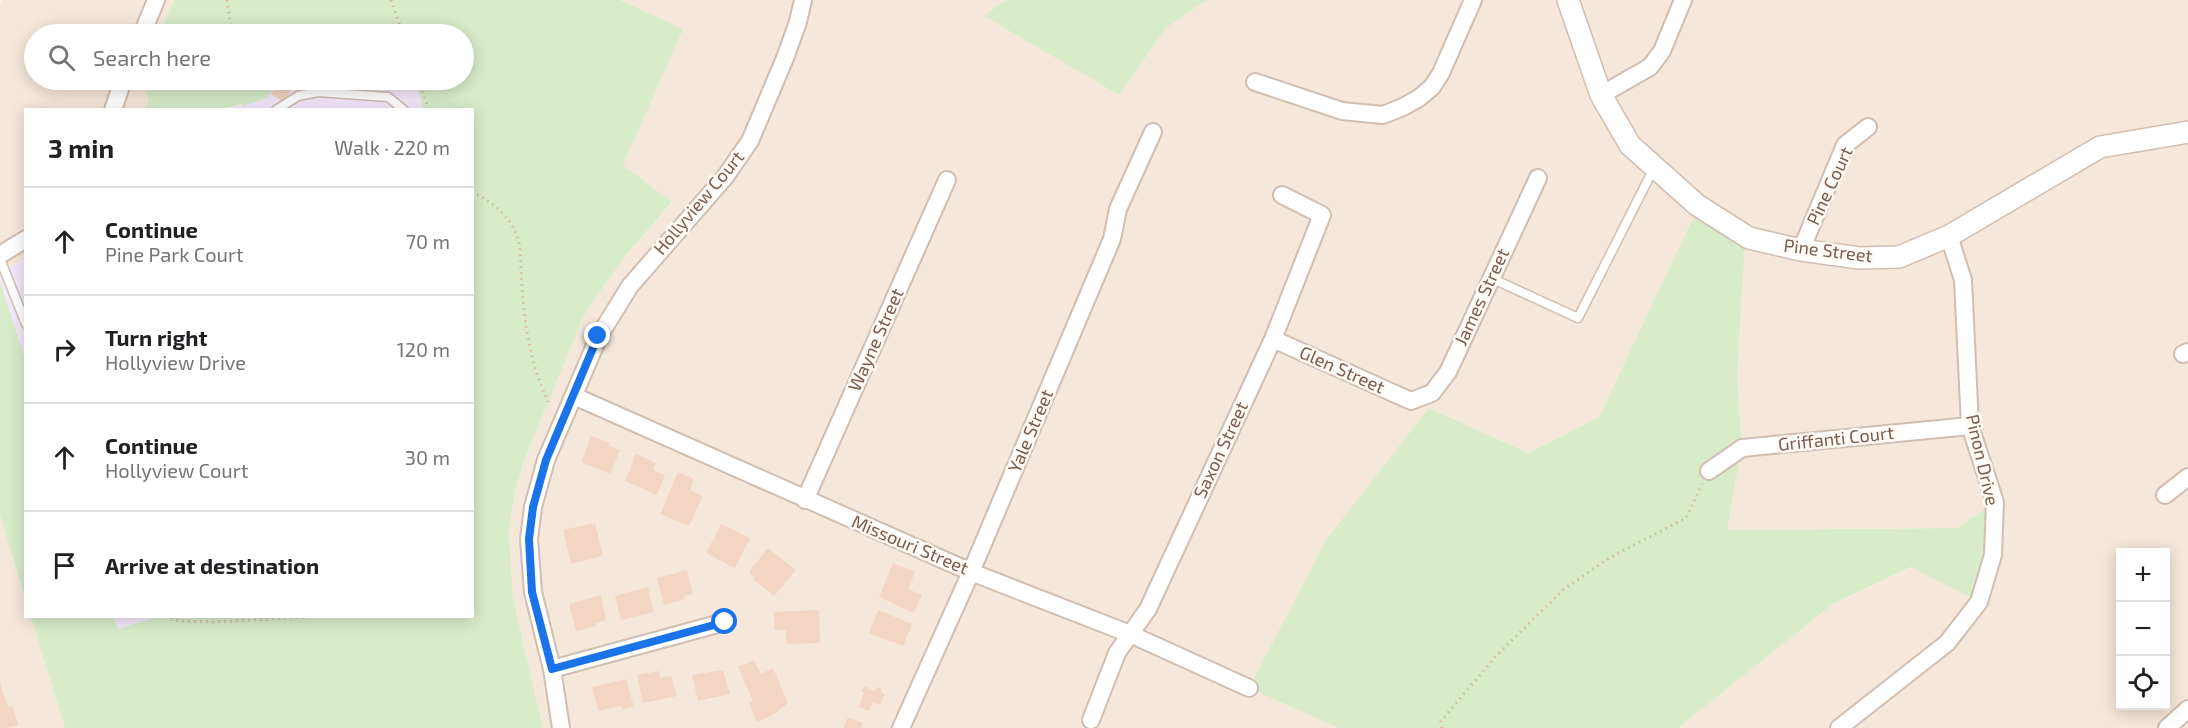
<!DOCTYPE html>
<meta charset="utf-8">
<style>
body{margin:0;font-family:"Exo 2",sans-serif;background:#f6f6f6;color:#202124}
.controls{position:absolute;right:18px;bottom:18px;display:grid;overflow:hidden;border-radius:0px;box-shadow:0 3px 15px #0003}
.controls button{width:54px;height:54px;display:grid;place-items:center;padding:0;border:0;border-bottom:2px solid #e0e0e0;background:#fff;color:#202124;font:30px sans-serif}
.stop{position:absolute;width:18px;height:18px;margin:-14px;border:4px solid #1a73e8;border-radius:50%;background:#fff}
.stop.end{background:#1a73e8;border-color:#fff;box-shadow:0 2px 6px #0008}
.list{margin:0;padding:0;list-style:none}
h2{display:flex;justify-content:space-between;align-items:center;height:78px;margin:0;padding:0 24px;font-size:26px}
h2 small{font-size:20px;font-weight:400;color:#757577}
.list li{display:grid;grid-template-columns:39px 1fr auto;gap:18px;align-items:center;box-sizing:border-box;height:108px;padding:0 24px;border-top:2px solid #e0e0e0}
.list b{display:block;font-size:22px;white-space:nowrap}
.list p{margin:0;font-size:20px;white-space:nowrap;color:#757577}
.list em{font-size:20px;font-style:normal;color:#757577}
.icon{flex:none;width:33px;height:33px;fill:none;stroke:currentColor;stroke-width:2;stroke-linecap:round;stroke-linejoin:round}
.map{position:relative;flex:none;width:2188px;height:728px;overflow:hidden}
.search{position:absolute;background:#fff;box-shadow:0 3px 15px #0003;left:24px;top:24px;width:450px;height:66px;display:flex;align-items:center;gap:15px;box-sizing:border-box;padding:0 21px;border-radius:33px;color:#757577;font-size:22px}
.panel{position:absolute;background:#fff;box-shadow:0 3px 15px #0003;left:24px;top:108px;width:450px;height:510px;border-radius:0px}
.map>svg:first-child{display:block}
</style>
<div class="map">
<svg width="2188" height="728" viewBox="0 0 2188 728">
<rect width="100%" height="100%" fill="#fdf6ec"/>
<!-- residential -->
<path fill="#f5e8da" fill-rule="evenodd" d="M2,0H174L160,34H34V80H143L148,100L145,109L26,110L25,259L0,273V4Z
M620,0H1006L985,16L1119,95L1166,28L1207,0H2188V728H1678L1833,604L1912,567L1979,601L1994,503L1957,528L1727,530L1742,448L1737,376L1698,207L1599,417L1528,453L1429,408L1249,688L1338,728H543L513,598L509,530L514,498L523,463L585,313L626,255L672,203L623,165L682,29ZM2120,552H2166V706H2120Z
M0,516L25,598L26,616L31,617L65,728H0Z"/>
<!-- education -->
<path fill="#f3e8fa" d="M279,80H314L318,82L348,83L365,80H414L424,109L222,110L267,98Z
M25,259V359L0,281V273Z
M113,616L159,617L118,630Z"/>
<!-- green -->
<path fill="#d8ecc9" d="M174,0H620L683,29L623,165L672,202L626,255L585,313L523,463L514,498L509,530L513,598L543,728H65L31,617H113L118,629L159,616H472V110L424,109L414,80H464V34H160Z
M1006,0H1207L1166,28L1119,95L984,16Z
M143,80H279L267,98L243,106L242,104L222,109H145L148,100Z
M1698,207L1745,240L1737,376L1742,448L1727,530L1957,528L1995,502L1979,602L1911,567L1833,604L1678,728H1338L1249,688L1326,540L1429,408L1528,453L1599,417Z
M0,281L25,359V598L0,516Z"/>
<!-- building -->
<path fill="#f3d5c3" d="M281,80H291L296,83L283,102L271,94Z
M591,436L610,443L609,446L620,450L610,474L581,462Z
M636,454L656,463L653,470L665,475L657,495L625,481Z
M678,472L694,479L690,490L703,496L689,526L660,514Z
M595,523L603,556L571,564L563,530Z
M721,524L750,538L735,568L706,553Z
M768,548L796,570L774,596L754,580L755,578L749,572Z
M893,563L915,572L908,589L922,595L914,613L879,597Z
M687,570L693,594L684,596L685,599L664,605L657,578Z
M648,587L654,612L621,620L615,596Z
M601,595L606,620L596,623L597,626L576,631L569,604Z
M819,610L820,643L786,644V630H774V612Z
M878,610L912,624L903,646L869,633Z
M754,660L761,674L773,668L788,703L773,715L757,722L749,703L753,701L738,667Z
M723,670L730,694L698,701L692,675Z
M659,671L660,678L671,676L677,696L643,703L637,675Z
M626,679L634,707L622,709L621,706L598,711L592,687Z
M0,683L8,707L13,706L18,725L7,728H0Z
M864,686L875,691L877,687L882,689L881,693L885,694L880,705L873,702L869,711L859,707L864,692L861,691Z
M848,717L863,723L861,728H843Z"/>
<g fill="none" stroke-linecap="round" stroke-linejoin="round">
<defs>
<path id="service" d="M276,110L298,96L318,92L388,97L404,110
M0,259L26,324
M1491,278L1578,318L1654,168"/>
<path id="minor" d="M142,34L156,0
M1255,82L1342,111L1383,115L1403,107L1419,98L1432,87L1441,73L1473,0
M1601,95L1650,67L1662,51L1683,0
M113,110L123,80
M1801,250L1845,145L1868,127
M0,255L26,239
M1273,339L1411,401L1432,393L1448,372L1538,178
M2183,354L2188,352
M574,396L971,572L1130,634L1249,688
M1709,471L1742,448L1970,426
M2165,495L2188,477
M805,500L947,180
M552,669L725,622
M1091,720L1117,653L1148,609L1273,339L1322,215L1282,195
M561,728L552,669L533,592L529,539L533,507L546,460L599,336L630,286L725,177L750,141L785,58L798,22L803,0
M901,728L971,572L1112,239L1118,209L1153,132
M1839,728L1947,643L1979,602L1993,555L1995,502L1970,426L1963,280L1949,236
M2167,728L2188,709"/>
<path id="tertiary" d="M1568,0L1601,95L1630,145L1697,205L1749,238L1801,250L1859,258L1899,257L1949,236L2100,147L2188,132"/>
</defs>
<!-- service casing -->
<use href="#service" stroke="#d1beb0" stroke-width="11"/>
<!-- minor casing -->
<use href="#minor" stroke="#d1beb0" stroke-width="20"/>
<!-- tertiary casing -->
<use href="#tertiary" stroke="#d1beb0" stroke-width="24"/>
<!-- path -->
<path stroke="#d9b8a5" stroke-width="3" stroke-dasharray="1.5 4.5" stroke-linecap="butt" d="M227,0L232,34
M391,0L403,34
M418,80L429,110
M140,81L153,80
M472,191C498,207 512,216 520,246C522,300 525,357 550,405
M165,616L180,621L215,622L322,616
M1442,728L1441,721L1498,654L1564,589L1609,558L1686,518L1702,484"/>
<!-- service -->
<use href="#service" stroke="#fff" stroke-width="8"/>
<!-- minor -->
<use href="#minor" stroke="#fff" stroke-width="16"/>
<!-- tertiary -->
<use href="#tertiary" stroke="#fff" stroke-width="21"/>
</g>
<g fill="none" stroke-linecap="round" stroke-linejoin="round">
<!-- route -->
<path stroke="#1a73e8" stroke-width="8" d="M598,336L546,460L533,507L529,539L532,592L552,669L725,622"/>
</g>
<g text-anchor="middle" stroke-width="5" stroke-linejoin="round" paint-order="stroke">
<!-- street labels -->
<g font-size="18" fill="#7a5c4d" stroke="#fffaf3">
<text transform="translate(1830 186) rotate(-65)" y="6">Pine Court</text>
<text transform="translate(699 203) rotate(-50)" y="6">Hollyview Court</text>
<text transform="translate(1828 251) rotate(7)" y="6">Pine Street</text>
<text transform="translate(1482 297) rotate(-65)" y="6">James Street</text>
<text transform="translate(876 340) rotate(-66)" y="6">Wayne Street</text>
<text transform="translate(1342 370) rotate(24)" y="6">Glen Street</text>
<text transform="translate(1031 431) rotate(-67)" y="6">Yale Street</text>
<text transform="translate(1836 439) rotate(-6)" y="6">Griffanti Court</text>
<text transform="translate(1221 450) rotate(-65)" y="6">Saxon Street</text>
<text transform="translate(1982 460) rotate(77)" y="6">Pinon Drive</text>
<text transform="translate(910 545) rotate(23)" y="6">Missouri Street</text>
</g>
</g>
</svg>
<div class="controls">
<button>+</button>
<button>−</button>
<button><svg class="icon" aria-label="locate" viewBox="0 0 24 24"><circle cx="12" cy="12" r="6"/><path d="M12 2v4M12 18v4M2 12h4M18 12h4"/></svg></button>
</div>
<div class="stop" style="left:725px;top:622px"></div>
<div class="stop end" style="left:598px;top:336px"></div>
<div class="search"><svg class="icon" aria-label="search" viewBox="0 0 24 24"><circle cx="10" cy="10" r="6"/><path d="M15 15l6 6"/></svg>Search here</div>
<section class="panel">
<h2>3 min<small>Walk · 220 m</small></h2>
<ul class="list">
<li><svg class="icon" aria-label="ahead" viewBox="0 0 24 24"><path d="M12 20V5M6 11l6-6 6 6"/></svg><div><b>Continue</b><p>Pine Park Court</p></div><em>70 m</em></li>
<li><svg class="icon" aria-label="right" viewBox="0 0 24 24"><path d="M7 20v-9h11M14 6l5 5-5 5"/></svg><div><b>Turn right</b><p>Hollyview Drive</p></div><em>120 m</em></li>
<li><svg class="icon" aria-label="ahead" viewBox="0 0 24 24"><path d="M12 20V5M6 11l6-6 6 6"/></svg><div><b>Continue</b><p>Hollyview Court</p></div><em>30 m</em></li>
<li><svg class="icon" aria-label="arrive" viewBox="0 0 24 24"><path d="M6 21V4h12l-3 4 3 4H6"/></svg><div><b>Arrive at destination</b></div></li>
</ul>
</section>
</div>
